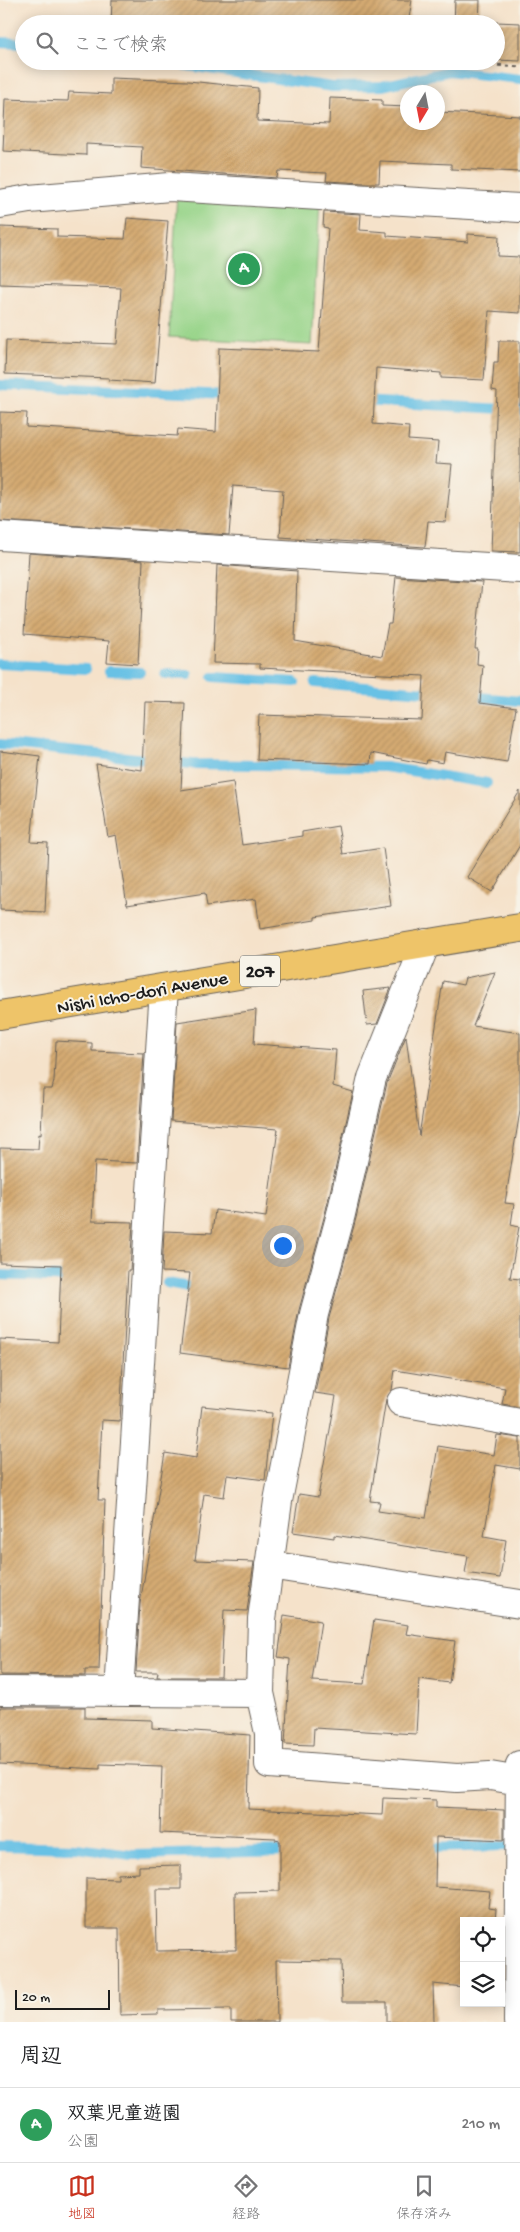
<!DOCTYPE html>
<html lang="ja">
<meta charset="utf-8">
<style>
body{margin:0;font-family:"Gochi Hand","Klee One",sans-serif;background:#f6f6f6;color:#202124}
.controls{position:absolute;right:15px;bottom:15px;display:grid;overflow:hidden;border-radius:0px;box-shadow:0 2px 12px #0003}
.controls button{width:45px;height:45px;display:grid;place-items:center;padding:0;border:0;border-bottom:1px solid #e0e0e0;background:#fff;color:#202124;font:25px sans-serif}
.compass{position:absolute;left:400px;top:85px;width:45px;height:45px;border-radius:50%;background:#fff;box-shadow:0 2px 12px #0003;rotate:190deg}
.scale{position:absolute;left:15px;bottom:12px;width:95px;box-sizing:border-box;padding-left:5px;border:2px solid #1c1c1c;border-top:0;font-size:14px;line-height:18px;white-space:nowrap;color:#1c1c1c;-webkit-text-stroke:4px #f7f3e8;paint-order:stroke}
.you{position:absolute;left:282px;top:1245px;width:18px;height:18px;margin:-12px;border:4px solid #fff;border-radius:50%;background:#1a73e8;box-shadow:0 0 0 8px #1a73e833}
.badge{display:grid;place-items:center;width:32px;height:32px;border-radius:50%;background:#c8321e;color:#fff;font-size:16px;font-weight:700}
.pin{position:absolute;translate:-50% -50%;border:2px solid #fff;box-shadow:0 1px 5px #0006}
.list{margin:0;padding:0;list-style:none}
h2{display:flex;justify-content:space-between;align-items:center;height:65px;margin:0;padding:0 20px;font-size:21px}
h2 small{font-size:16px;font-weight:400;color:#757577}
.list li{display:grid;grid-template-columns:32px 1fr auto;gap:15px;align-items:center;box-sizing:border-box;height:75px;padding:0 20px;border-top:1px solid #e0e0e0}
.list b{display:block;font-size:19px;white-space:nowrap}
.list p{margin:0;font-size:16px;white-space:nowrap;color:#757577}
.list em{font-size:16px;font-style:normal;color:#757577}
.icon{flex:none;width:28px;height:28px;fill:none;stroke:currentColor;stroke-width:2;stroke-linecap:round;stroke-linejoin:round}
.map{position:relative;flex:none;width:520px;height:2022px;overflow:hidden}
.search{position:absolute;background:#fff;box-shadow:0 2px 12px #0003;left:15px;right:15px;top:15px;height:55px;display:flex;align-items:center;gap:12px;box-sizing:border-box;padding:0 18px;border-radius:28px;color:#757577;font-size:19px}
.sheet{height:140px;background:#fff}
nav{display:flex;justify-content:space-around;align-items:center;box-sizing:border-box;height:70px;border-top:1px solid #e0e0e0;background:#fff;font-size:14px;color:#757577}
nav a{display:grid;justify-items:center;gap:2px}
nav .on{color:#c8321e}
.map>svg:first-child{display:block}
</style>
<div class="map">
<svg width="520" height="2022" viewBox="0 0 520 2022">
<defs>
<pattern id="building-hatch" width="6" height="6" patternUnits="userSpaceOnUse" patternTransform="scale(1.25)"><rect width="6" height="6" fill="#d4aa72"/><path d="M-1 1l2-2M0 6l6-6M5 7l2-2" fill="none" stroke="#b59262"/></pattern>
</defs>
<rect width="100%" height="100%" fill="#f7f3e8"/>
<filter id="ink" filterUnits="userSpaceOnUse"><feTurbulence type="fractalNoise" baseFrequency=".02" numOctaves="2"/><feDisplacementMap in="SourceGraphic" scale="10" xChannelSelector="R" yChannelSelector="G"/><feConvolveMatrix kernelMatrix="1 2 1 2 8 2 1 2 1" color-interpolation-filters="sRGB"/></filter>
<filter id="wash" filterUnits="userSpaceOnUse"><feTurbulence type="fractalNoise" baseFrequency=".0096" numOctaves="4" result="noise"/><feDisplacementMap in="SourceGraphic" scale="20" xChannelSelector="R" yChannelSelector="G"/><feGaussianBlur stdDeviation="1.12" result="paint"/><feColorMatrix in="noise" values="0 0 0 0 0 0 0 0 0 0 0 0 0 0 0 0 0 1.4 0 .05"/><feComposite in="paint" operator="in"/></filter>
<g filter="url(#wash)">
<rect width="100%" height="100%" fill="#f5e2ca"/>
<!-- green -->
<path fill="#97d489" stroke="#5a7852" d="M177,193L320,202L312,345L169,337Z"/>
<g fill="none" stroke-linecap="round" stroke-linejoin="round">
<!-- stream -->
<path stroke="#68c1e5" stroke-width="10" d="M0,42L24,43
M154,61L333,87L382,86L449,71L520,79
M0,385L229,395
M361,401L520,410
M0,664L86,669
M109,671L140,672
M165,674L188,675
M213,677L295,682
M315,683L437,693
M469,696L520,701
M0,744L155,760
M169,762L193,764L385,767L487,783
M0,1275L73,1278
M167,1283L200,1289
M0,1846L76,1848L132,1855L294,1851
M423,1848L510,1846"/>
</g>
<g id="blocks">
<!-- building -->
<path fill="url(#building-hatch)" d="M112,0H412L408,24H111Z
M455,0H480L479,24H454Z
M496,22L520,23V61L496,60Z
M111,78L188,81L258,88L257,121L329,124L330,98L382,100V106L408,107V122H438V112L520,116V172L451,169V164L380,161L379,183H364L326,181L327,173L278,171L277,178L141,168L142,147L86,144V155L3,151L5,99L68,101L69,92L111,94Z
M324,212L361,214L360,230L387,232V236L468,242V234L499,236L498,256L520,257V313L489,311L484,380L441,378V373L376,368L373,424L409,427L408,440L438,442L436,463L452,464L446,522L428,521L425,547L280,537L283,490L233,486L229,535L0,521V412L27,413L26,427L177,436L178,429L216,432L219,348L319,352L328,228L323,227Z
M127,218L168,221L155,383L109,380V378L5,374L6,340L117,344L121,288L0,284V227L57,229V237L125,239Z
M499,341H520V552L491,551L497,391L492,390L494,362H498Z
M29,553L143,561L138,664L107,662L109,641L24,634Z
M217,565L297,571L295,641L382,656L388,624H391L396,577L482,582L475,649H478L477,664L483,665L480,703L516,708L507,762L445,752L443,763L427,760L426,764L371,753L370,764L257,760L259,715L422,720L424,676L260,668V664L213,663Z
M145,702L185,703L181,790L233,782L242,845L302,836V832L338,826L343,854L383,848L391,906L315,917V920L260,929L256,899L207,906L205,893L127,905L116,835L108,837L96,764L142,770Z
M0,751L40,756L31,842L48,843L45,912L0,910Z
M520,791V845L492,892L467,877Z
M495,972L473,1026L520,1033V1111L505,1203L514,1204L511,1225L519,1227L510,1278L520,1279V1407L502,1404L505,1388L395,1370L392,1390L386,1399L370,1501L380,1502L378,1511L426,1518L438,1446L494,1455L497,1435L520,1438V1469L496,1465L484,1536L506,1540L500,1578L465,1573L468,1556L334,1535V1538L293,1532L299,1494L318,1497L336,1396L315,1393L329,1318L356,1218L387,1083L406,1036L419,1136L443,981L463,985L465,978Z
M391,988L377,1024L367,1025L363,991Z
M256,1010L254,1044L336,1050L333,1086L353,1092L326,1210L299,1310L288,1367L180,1353L190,1273L162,1272L164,1231L212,1233L215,1210L266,1217L278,1129L171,1121L177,1022Z
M56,1041L92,1043V1051L144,1053L137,1163L95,1161L92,1221L133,1222L130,1270H128L120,1421L102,1420L98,1500H105L99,1670H85V1676L0,1675V1339L58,1342L61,1265L0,1263V1148L38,1149L39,1134L41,1135L43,1089H52L54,1081Z
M202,1406L272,1413L265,1480L227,1475L224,1497L204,1494L195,1560L254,1562L247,1611L224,1610L221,1677H157L158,1672H136L140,1604L165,1453L196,1458Z
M284,1615L321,1621L312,1681L364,1684L374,1620L408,1625L406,1634L455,1641L449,1683L419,1679L416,1734L314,1728L313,1745L285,1744L290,1659L278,1657Z
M0,1707H85V1718L152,1720V1728L250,1735L248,1809L382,1815L383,1798L436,1800V1807L504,1810V1840L436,1837L435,1887L490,1891L488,1908L496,1909L495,1921H464V1987L433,1984L434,2022H387V2002H342L341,1961L276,1960L277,2022H231V2009L158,2010V2014L120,2015L119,1928H86V1878L118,1879V1874L139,1873V1866L181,1865V1889H156L157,1951L236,1950L235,1892L280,1891V1841L275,1840V1838L160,1833L162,1766L100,1764V1769L0,1764Z"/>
</g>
</g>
<g filter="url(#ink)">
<use href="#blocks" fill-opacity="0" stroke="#686159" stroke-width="1"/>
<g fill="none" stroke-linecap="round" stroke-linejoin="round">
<defs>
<path id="minor" d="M0,204L29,199L170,187L520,208
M0,536L520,569
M401,1402L520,1423
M269,1565L520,1604
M0,1691L260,1693L269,1733V1764L457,1778L490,1776L520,1781
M119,1692L164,988
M260,1693L262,1619L278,1501L314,1314L341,1214L372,1078L426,943
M518,2022L520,1765"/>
<path id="trunk" d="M0,1015L520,928"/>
</defs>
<!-- minor casing -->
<use href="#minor" stroke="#686159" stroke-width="30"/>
<!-- trunk casing -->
<use href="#trunk" stroke="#686159" stroke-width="30"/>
<!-- path -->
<path stroke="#686159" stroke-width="3" stroke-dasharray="4 4" stroke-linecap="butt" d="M482,64L520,67"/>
<!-- minor -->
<use href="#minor" stroke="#fff" stroke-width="28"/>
<!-- trunk -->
<use href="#trunk" stroke="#eec469" stroke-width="28"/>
</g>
</g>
<g text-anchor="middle" stroke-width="4" stroke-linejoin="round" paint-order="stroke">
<!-- shield labels -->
<rect fill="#f7f3e8" stroke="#5e5c59" stroke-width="1" x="240" y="955.5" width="40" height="31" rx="4"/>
<g font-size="18" font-weight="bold" fill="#1c1c1c">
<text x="260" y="977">207</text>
</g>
<!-- street labels -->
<g font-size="19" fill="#1c1c1c" stroke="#f7f3e8">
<text transform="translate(142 991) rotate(-10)" y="7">Nishi Icho-dori Avenue</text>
</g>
</g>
</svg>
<div class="controls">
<button><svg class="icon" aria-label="locate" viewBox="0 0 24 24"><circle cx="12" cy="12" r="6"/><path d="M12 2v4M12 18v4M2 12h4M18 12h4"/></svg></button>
<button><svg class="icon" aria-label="layers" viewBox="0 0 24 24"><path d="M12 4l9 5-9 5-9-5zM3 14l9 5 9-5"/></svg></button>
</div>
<svg class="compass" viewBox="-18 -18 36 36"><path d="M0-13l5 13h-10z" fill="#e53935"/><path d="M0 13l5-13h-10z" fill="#757577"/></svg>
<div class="scale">20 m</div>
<div class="you"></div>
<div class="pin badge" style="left:244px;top:269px;background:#2e9e5b">A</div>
<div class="search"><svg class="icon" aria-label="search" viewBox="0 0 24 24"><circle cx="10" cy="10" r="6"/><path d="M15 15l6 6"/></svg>ここで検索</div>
</div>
<section class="sheet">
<h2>周辺<small></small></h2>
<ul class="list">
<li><span class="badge" style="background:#2e9e5b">A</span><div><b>双葉児童遊園</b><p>公園</p></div><em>210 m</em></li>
</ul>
</section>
<nav>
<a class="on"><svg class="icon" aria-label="map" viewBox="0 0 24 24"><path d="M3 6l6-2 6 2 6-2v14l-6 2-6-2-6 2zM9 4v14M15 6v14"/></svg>地図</a>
<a><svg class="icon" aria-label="directions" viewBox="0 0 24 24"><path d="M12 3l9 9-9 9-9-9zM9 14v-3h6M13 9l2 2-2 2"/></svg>経路</a>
<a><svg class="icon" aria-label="saved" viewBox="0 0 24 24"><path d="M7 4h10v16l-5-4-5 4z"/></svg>保存済み</a>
</nav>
